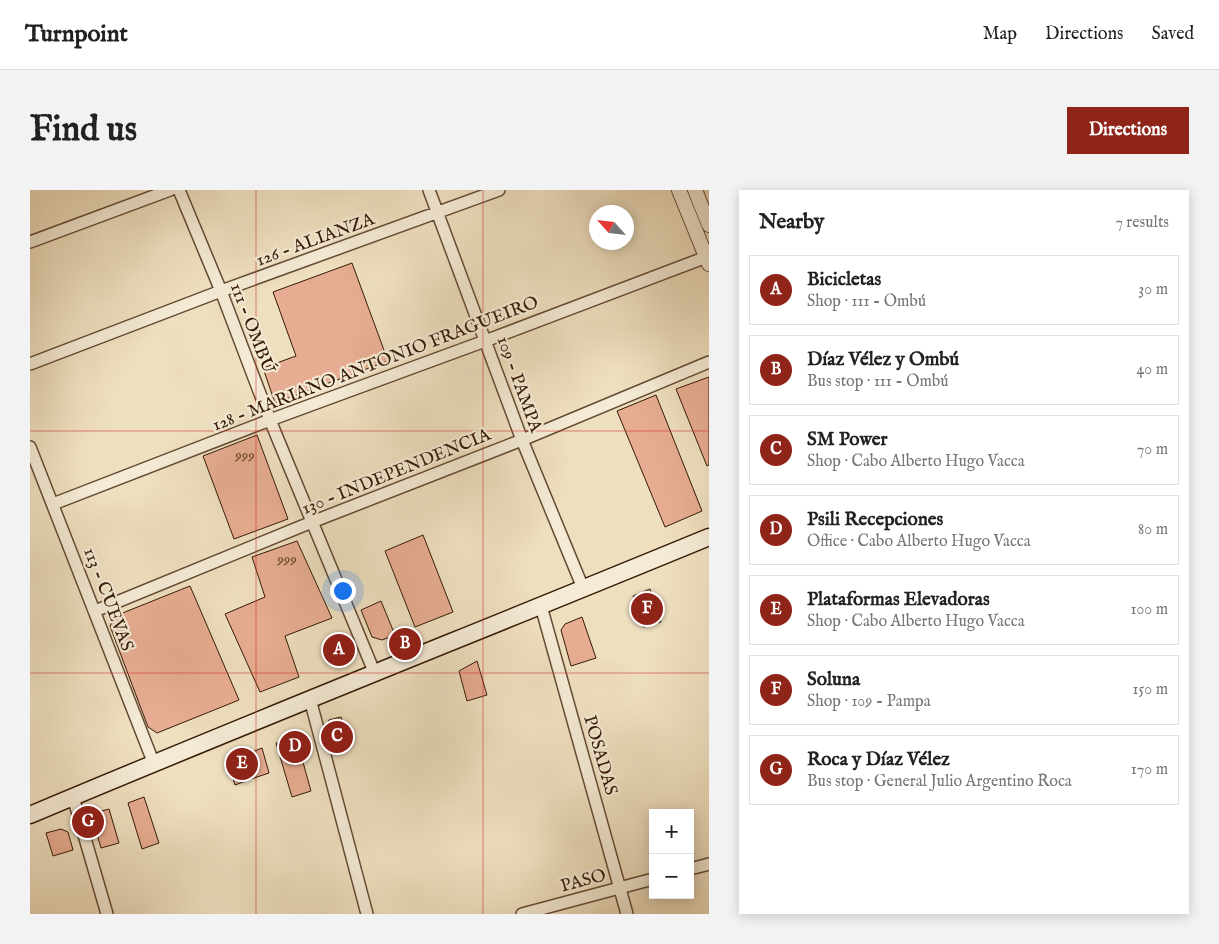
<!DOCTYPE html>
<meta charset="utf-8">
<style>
body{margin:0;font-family:"IM FELL English",serif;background:#f2f2f2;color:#222}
.controls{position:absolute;right:15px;bottom:15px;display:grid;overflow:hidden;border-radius:0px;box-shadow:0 2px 12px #0003}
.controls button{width:45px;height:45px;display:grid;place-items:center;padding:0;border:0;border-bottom:1px solid #e0e0e0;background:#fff;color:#222;font:25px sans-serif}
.compass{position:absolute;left:559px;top:15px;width:45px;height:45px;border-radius:50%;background:#fff;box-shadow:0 2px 12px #0003;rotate:297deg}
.you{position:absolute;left:312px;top:400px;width:18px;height:18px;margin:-12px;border:4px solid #fff;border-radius:50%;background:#1a73e8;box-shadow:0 0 0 8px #1a73e833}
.badge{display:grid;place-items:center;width:32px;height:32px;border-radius:50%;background:#8f2418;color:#fff;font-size:16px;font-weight:700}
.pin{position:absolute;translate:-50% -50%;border:2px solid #fff;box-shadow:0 1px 5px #0006}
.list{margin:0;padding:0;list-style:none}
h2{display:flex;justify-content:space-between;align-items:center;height:65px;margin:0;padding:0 20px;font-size:21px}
h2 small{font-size:16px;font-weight:400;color:#767676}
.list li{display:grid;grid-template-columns:32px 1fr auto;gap:15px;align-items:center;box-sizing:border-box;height:70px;margin:0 10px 10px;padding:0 10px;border:1px solid #e0e0e0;border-radius:0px}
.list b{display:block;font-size:19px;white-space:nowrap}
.list p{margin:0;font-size:16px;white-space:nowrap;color:#767676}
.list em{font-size:16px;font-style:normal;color:#767676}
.map{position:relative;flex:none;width:679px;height:724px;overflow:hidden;border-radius:0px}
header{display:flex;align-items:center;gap:30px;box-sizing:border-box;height:70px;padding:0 25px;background:#fff;border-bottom:1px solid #e0e0e0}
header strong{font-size:24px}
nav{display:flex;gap:28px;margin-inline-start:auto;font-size:18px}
.intro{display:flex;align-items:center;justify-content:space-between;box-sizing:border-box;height:120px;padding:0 30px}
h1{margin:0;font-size:35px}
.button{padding:12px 22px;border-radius:0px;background:#8f2418;color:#fff;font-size:18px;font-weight:700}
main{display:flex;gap:30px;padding:0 30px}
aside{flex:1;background:#fff;border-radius:0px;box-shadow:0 2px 12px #0003}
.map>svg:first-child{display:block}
</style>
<header>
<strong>Turnpoint</strong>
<nav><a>Map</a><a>Directions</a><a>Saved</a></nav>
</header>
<div class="intro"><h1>Find us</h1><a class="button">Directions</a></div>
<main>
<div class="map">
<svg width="679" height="724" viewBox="0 0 679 724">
<rect width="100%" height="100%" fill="#eedfbf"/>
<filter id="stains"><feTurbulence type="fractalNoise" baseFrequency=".004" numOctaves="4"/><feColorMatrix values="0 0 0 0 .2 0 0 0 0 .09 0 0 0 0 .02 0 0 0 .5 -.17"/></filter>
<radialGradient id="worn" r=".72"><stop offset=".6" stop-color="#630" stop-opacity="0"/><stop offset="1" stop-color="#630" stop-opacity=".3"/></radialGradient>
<!-- building -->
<path fill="#e7ad92" stroke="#361a06" d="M322,73L358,171L245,213L233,178L266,166L243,102Z
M679,187V275L677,276L646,199Z
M626,205L672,321L635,337L587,221Z
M227,245L258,329L204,349L173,266Z
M393,345L423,422L385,437L355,361Z
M267,351L302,428L255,446L269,487L230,502L195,424L235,407L222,367Z
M160,396L209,510L127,543L118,537L80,436L85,426Z
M620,399L631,432L613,437L603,406Z
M351,411L365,445L352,450L342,447L331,420Z
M552,427L566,468L541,476L531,440L535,434Z
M447,471L457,505L437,511L429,481Z
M311,527L320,556L302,562L295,538L299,530Z
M266,547L281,601L262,607L246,553Z
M232,558L239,583L221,589L215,565Z
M215,565L221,589L205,595L198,572Z
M114,607L129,653L112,659L98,613Z
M79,619L89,653L71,658L61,624Z
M31,639L38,642L43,660L23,666L16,643Z"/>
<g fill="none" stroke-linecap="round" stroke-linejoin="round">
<defs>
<path id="minor" d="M149,0L191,101L240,230L345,484
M399,0L492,250L553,398
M0,52L140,0
M0,174L191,101L469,0
M0,257L124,574
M23,314L240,230L455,151L679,66
M511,416L597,724
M65,421L282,332L492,250L679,172
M280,509L337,724
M43,607L77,724
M660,679L679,674
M492,724L623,689"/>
<path id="tertiary" d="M649,0L679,74
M665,0L679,35"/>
<path id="secondary" d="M0,625C225,530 453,440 679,347"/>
</defs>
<!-- minor casing -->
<use href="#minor" stroke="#644b34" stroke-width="14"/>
<!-- tertiary casing -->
<use href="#tertiary" stroke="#644b34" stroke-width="16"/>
<!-- secondary casing -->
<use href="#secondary" stroke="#361a06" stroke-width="19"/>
<!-- minor -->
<use href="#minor" stroke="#f4ead5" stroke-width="11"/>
<!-- tertiary -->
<use href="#tertiary" stroke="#f4ead5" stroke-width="14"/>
<!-- secondary -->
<use href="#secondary" stroke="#f4ead5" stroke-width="16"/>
</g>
<!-- grid -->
<path fill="none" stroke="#d62828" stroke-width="1" stroke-opacity="0.55" d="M226,0V724M453,0V724M0,241H679M0,483H679"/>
<g text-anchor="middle" stroke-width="4.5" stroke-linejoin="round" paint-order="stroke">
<!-- number labels -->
<g font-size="15" fill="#623f29">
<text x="215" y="270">999</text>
<text x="257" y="374">999</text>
</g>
<!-- street labels -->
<g font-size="18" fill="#361a06" stroke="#f4ead5">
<text transform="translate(285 49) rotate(-20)" y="6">126 - ALIANZA</text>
<text transform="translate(223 138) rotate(69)" y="6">111 - OMBÚ</text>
<text transform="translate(345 173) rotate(-21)" y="6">128 - MARIANO ANTONIO FRAGUEIRO</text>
<text transform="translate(490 194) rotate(70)" y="6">109 - PAMPA</text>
<text transform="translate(366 281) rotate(-22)" y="6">130 - INDEPENDENCIA</text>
<text transform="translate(79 409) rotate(69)" y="6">113 - CUEVAS</text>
<text transform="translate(571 565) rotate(74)" y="6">POSADAS</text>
<text transform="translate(553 690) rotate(-15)" y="6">PASO</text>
</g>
</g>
<rect width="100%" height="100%" filter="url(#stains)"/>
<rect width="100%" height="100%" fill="url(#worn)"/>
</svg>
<div class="controls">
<button>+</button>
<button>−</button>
</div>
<svg class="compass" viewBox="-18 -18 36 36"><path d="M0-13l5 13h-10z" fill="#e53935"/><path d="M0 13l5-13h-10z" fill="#767676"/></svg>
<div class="you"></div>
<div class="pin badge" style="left:309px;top:460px">A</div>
<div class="pin badge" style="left:375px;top:454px">B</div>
<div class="pin badge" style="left:307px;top:547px">C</div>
<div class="pin badge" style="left:265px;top:557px">D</div>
<div class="pin badge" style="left:212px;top:574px">E</div>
<div class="pin badge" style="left:617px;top:419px">F</div>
<div class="pin badge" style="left:58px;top:632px">G</div>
</div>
<aside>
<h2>Nearby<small>7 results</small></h2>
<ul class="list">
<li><span class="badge">A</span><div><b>Bicicletas</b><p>Shop · 111 - Ombú</p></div><em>30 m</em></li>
<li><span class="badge">B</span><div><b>Díaz Vélez y Ombú</b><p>Bus stop · 111 - Ombú</p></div><em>40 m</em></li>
<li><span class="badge">C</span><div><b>SM Power</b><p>Shop · Cabo Alberto Hugo Vacca</p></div><em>70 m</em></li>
<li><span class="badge">D</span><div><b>Psili Recepciones</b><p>Office · Cabo Alberto Hugo Vacca</p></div><em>80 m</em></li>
<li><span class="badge">E</span><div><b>Plataformas Elevadoras</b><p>Shop · Cabo Alberto Hugo Vacca</p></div><em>100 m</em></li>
<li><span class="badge">F</span><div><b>Soluna</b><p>Shop · 109 - Pampa</p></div><em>150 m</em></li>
<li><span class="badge">G</span><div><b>Roca y Díaz Vélez</b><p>Bus stop · General Julio Argentino Roca</p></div><em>170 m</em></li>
</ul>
</aside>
</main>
